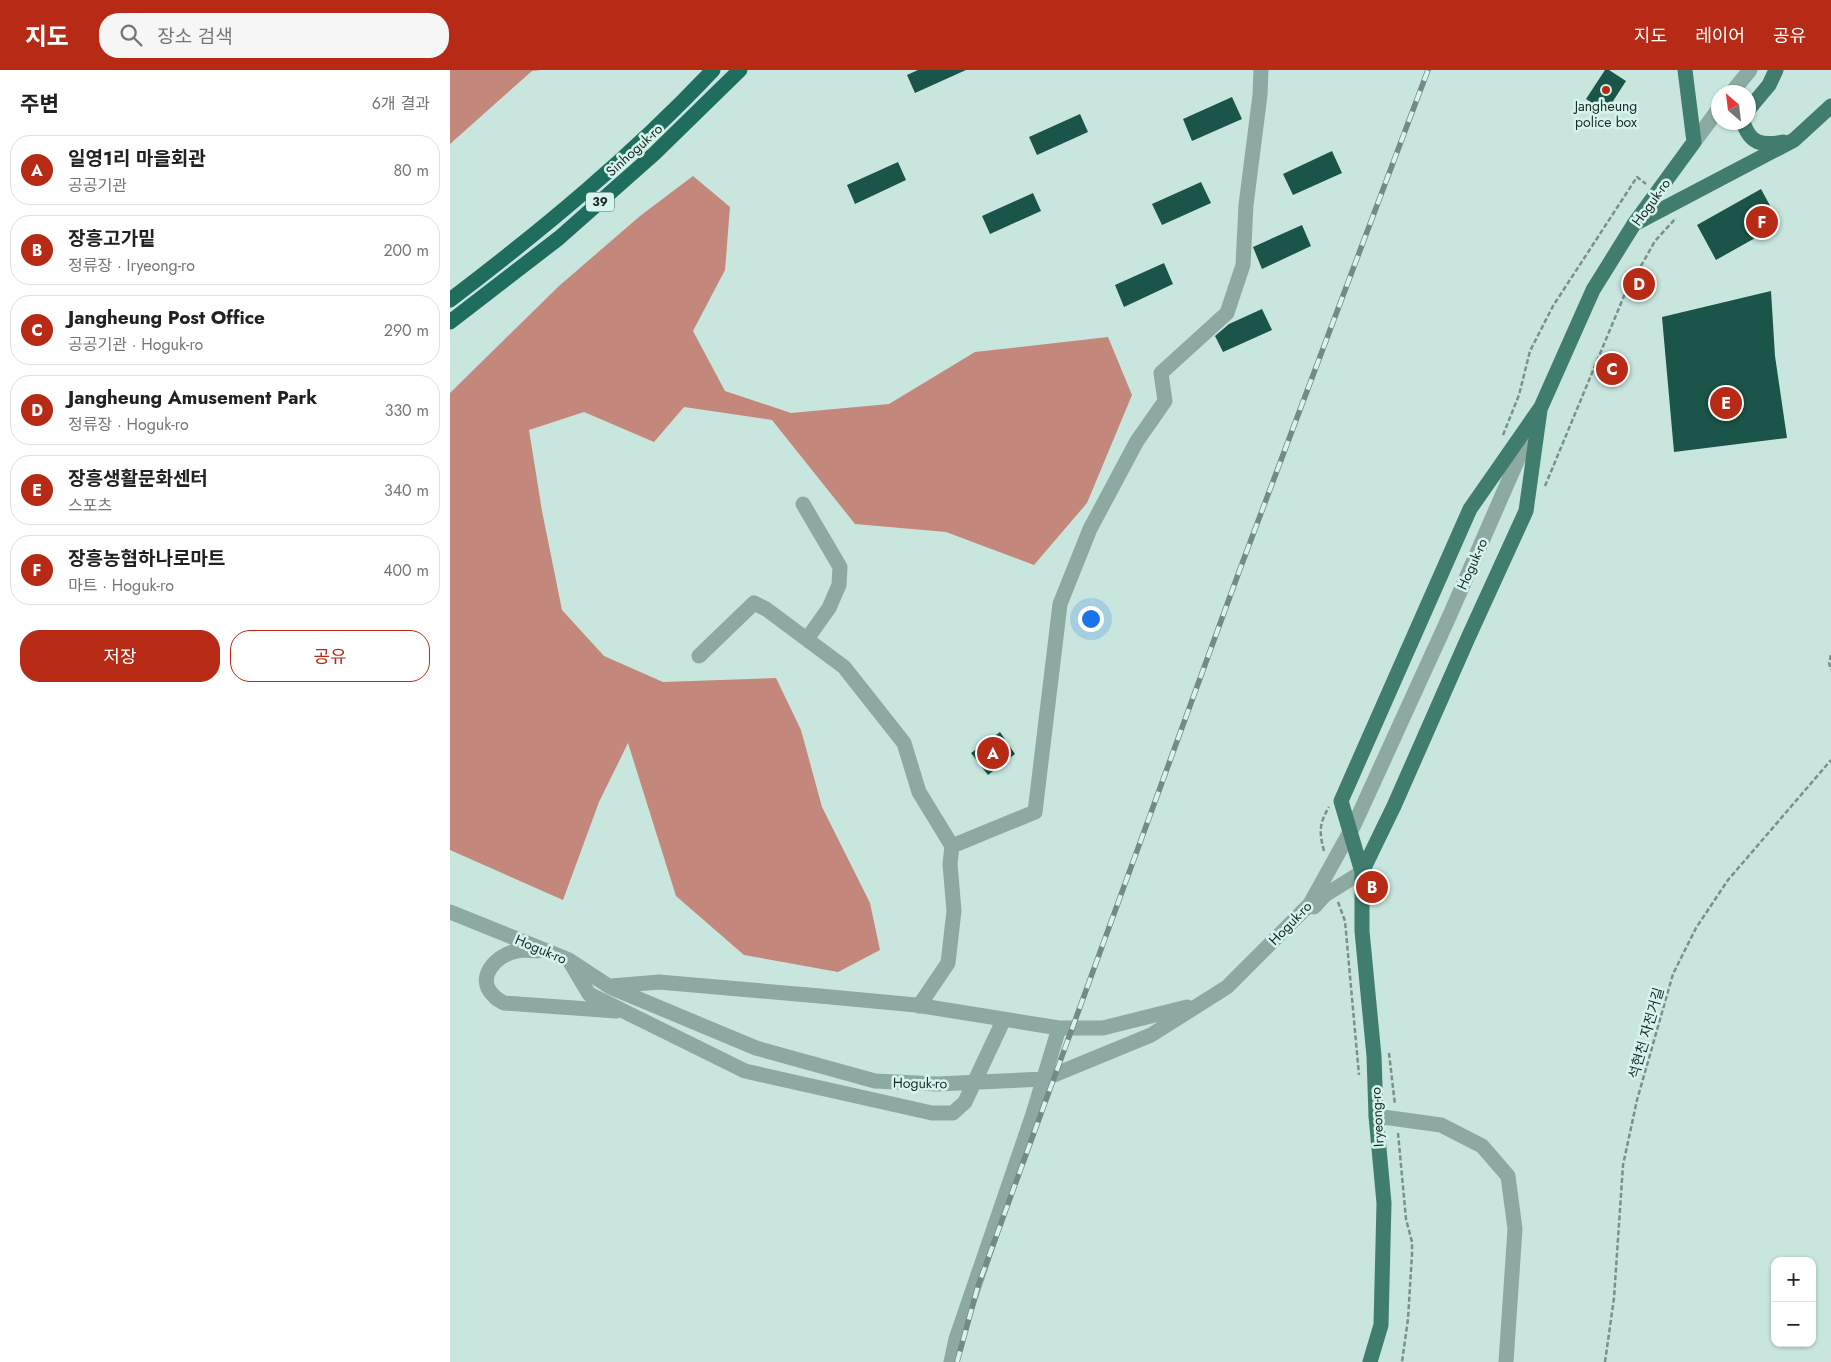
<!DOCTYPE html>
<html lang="ko">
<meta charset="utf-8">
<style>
body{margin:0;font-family:Jost,"Noto Sans KR",sans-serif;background:#f6f6f6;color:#202124}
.controls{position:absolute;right:15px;bottom:15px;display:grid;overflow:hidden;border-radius:10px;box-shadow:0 1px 4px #0004}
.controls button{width:45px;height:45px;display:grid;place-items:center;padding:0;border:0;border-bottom:1px solid #e0e0e0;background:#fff;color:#202124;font:25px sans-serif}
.compass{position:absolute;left:1261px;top:15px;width:45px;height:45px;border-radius:50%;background:#fff;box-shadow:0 1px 4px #0004;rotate:332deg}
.you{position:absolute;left:640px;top:548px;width:18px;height:18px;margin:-12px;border:4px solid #fff;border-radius:50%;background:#1a73e8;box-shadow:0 0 0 8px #1a73e833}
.badge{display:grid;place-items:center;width:32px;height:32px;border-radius:50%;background:#b72a15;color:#fff;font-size:16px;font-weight:700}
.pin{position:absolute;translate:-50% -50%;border:2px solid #fff;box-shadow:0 1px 5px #0006}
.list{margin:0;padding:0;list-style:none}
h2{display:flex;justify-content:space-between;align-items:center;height:65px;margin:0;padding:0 20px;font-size:21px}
h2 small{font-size:16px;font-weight:400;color:#757577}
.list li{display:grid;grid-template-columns:32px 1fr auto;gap:15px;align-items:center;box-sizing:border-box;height:70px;margin:0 10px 10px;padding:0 10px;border:1px solid #e0e0e0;border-radius:20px}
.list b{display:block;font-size:19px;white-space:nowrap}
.list p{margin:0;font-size:16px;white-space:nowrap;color:#757577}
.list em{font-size:16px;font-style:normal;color:#757577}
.actions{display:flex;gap:10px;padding:15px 20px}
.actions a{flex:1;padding:11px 0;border:1px solid #b72a15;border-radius:20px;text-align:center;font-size:18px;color:#b72a15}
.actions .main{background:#b72a15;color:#fff}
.icon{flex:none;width:28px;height:28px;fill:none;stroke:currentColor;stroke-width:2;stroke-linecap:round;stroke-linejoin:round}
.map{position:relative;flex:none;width:1381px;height:1292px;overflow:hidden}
header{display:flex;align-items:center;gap:30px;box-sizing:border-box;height:70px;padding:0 25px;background:#b72a15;color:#fff}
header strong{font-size:24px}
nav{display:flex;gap:28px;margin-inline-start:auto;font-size:18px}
.search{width:350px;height:45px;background:#f6f6f6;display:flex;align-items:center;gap:12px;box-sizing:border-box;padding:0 18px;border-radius:20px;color:#757577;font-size:19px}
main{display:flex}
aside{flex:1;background:#fff}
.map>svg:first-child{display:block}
</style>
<header>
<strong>지도</strong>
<div class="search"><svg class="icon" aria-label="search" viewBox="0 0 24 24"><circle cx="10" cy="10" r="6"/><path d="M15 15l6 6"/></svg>장소 검색</div>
<nav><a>지도</a><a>레이어</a><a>공유</a></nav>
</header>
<main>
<aside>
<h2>주변<small>6개 결과</small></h2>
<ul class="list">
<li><span class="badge">A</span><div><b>일영1리 마을회관</b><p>공공기관</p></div><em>80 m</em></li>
<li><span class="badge">B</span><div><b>장흥고가밑</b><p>정류장 · Iryeong-ro</p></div><em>200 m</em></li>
<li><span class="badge">C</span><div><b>Jangheung Post Office</b><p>공공기관 · Hoguk-ro</p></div><em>290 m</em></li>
<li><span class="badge">D</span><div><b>Jangheung Amusement Park</b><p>정류장 · Hoguk-ro</p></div><em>330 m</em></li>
<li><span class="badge">E</span><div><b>장흥생활문화센터</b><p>스포츠</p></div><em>340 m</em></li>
<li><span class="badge">F</span><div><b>장흥농협하나로마트</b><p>마트 · Hoguk-ro</p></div><em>400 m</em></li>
</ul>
<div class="actions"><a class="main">저장</a><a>공유</a></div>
</aside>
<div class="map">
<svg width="1381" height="1292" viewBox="0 0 1381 1292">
<rect width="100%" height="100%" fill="#c8e6de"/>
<!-- forest -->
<path fill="#c4877b" d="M0,0H91L82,1L0,74Z
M243,106L280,137L275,200L243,261L275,321L341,343L439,334L525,282L658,267L682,325L637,433L584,495L496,462L405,454L322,350L234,337L204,372L134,342L79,360L92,441L112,540L154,586L213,612L326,608L351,660L372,737L420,833L430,880L388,902L294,885L226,826L178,673L149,732L113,830L0,780V323L109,216L190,146Z"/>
<!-- building -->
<path fill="#1b5448" d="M468,0H516L465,23L457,5Z
M1155,0H1159L1176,11L1156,42L1136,29Z
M782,27L792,49L742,71L733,49Z
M630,44L638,62L587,85L579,67Z
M882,81L892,103L843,125L833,104Z
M448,92L456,110L405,134L397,115Z
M751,112L761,133L712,155L702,134Z
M1311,119L1330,154L1266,190L1247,155Z
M583,123L591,141L540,164L532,146Z
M852,155L861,176L812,199L803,177Z
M714,193L723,214L674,237L665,215Z
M1321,221L1325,286L1337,368L1224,382L1212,247Z
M812,239L822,260L773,282L765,266L779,254Z
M550,662L565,684L538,705L521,683Z"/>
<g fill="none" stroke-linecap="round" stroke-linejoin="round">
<!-- path -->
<path stroke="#7b908a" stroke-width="2.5" stroke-dasharray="5 2.5" stroke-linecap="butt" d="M1053,365L1069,325L1080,281L1103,236L1187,107L1196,114
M1095,416L1174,226L1205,171L1226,148
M1381,585L1379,593L1381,600
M874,781C869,762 869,754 879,737
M927,813L929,802
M888,832L895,851L909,1005
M939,983L945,1035
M948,1063L956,1149L962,1172V1184L958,1249L952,1292
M1155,1292L1164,1228L1173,1095L1187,1030L1223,904L1246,858L1278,810L1381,690"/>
<!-- minor -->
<path stroke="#8caaa2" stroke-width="15" d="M1282,22L1300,0
M1244,72L1268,40
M353,434L390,497L389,515L379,538L357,569
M249,586L304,533L316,539L394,597L454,673L469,722L502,776L585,742L610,534L640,459L687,371L715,331L711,303L777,243L793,195L796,135L810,25L811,0
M864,837L875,825L912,802
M0,842L119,890L160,917L306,978L425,1011L487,1014L594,1009L701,965L777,917L860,834L905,753L999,547L1082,357
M88,881C81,881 74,879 67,881C47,884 24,908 44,926C46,929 51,931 54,933L166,941
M120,892L139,924L295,1001L482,1043H503L515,1032L554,949
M161,916L209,912L370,926L466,935L609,958L583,1044L506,1269L501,1292
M469,936L498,893L504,841L500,794L502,776
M609,958H653L737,937
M926,1046L991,1055L1032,1076L1058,1106L1065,1159L1056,1292"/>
<!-- major -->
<path stroke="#417d6f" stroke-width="15" d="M1298,40L1319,15L1326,0
M1293,52C1300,74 1312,76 1333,72
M1188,152L1344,70L1381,36
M912,802L944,736L1018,568L1076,441L1090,340
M920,1292L931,1255L934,1133L926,1046L924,986L912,861V802L891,731L1020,439L1091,337L1143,220L1184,154L1244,72L1235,0"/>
<!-- highway -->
<path stroke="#1f6d5d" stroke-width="15" d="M0,230C92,160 183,85 263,0
M0,252L109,168L204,84L290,0"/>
<defs>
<path id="rail" d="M507,1292L528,1216L790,499L978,0"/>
</defs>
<!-- rail casing -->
<use href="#rail" stroke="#758a84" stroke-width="5.5"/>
<!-- rail -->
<use href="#rail" stroke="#d5f4eb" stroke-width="4" stroke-dasharray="11" stroke-linecap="butt"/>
</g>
<!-- markers -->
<circle fill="#b72a15" stroke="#d5f4eb" stroke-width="2" cx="1156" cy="20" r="5"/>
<g text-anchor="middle" stroke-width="5" stroke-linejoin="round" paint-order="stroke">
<!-- shield labels -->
<rect fill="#d5f4eb" stroke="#546460" stroke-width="1" x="136" y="122.5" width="28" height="19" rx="4"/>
<g font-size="12" font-weight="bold" fill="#1c2724">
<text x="150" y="136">39</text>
</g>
<!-- poi labels -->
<g font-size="14" fill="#1c2724" stroke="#d5f4eb">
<text x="1156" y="41">Jangheung<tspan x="1156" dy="16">police box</tspan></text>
</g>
<!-- street labels -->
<g font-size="14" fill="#1c2724" stroke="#d5f4eb">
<text transform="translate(184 80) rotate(-42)" y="5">Sinhoguk-ro</text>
<text transform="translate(1201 132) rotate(-54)" y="5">Hoguk-ro</text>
<text transform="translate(1022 494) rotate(-66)" y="5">Hoguk-ro</text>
<text transform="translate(840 853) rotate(-46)" y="5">Hoguk-ro</text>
<text transform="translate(91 879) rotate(23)" y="5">Hoguk-ro</text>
<text transform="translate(1196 963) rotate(-74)" y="5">석현천 자전거길</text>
<text transform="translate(470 1013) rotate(1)" y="5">Hoguk-ro</text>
<text transform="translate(927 1047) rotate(-93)" y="5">Iryeong-ro</text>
</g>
</g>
</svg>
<div class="controls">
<button>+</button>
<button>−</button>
</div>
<svg class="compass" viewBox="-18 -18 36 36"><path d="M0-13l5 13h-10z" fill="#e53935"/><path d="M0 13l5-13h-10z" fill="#757577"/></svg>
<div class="you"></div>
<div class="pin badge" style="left:543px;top:683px">A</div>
<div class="pin badge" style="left:922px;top:817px">B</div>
<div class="pin badge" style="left:1162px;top:299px">C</div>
<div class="pin badge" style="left:1189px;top:214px">D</div>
<div class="pin badge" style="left:1276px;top:333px">E</div>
<div class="pin badge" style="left:1312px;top:152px">F</div>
</div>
</main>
